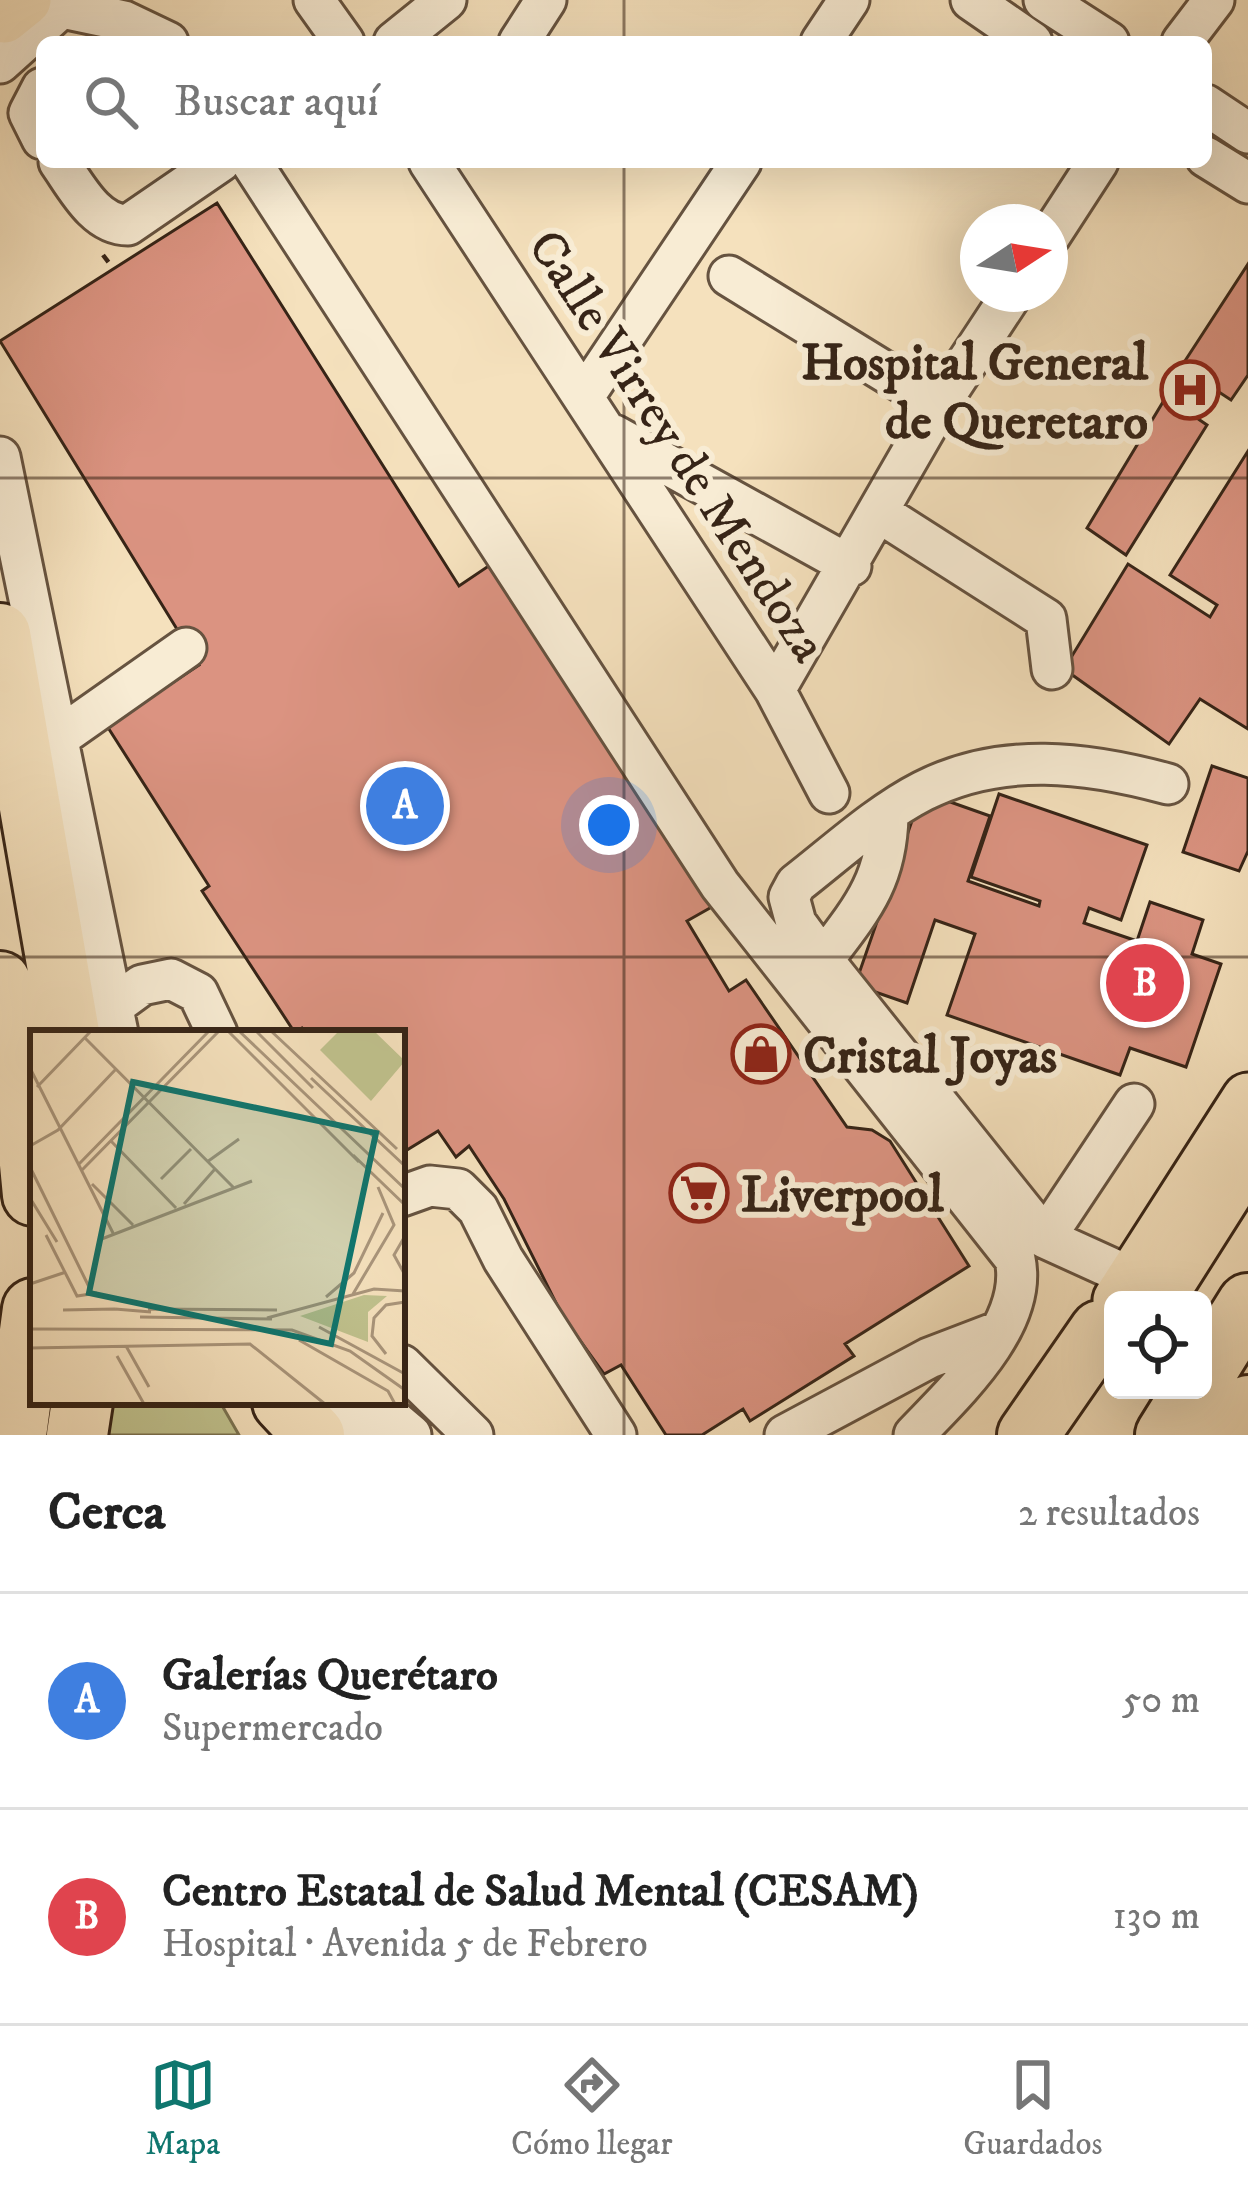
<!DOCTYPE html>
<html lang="es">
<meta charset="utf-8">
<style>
body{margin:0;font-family:"IM FELL DW Pica",serif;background:#f2f2f2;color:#222}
.controls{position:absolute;right:36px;bottom:36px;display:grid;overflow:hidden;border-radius:18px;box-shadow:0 12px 48px #0002}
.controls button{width:108px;height:108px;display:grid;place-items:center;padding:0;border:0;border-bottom:3px solid #e0e0e0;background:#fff;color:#222;font:60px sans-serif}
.compass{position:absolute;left:960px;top:204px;width:108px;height:108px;border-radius:50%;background:#fff;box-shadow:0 12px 48px #0002;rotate:78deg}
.you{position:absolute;left:609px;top:825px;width:42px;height:42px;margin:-30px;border:9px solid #fff;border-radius:50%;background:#1a73e8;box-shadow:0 0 0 18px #1a73e833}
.badge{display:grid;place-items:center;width:78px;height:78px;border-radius:50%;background:#0f766e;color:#fff;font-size:39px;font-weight:700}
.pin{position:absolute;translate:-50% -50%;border:6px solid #fff;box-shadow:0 3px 12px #0006}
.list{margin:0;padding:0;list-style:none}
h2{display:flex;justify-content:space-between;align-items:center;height:156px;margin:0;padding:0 48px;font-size:51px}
h2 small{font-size:39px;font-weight:400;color:#767676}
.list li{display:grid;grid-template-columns:78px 1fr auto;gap:36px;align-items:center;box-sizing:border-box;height:216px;padding:0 48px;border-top:3px solid #e0e0e0}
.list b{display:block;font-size:45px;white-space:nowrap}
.list p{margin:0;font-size:39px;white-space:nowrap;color:#767676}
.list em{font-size:39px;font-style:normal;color:#767676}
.icon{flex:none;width:66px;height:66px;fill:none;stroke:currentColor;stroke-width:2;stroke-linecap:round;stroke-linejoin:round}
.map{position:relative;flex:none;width:1248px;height:1435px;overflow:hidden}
.search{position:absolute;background:#fff;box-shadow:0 12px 48px #0002;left:36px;right:36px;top:36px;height:132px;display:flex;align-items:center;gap:30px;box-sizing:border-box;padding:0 42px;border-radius:18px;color:#767676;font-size:45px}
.sheet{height:588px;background:#fff}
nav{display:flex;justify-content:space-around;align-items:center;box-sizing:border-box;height:168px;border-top:3px solid #e0e0e0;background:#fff;font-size:33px;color:#767676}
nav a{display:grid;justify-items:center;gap:6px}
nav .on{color:#0f766e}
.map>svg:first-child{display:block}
</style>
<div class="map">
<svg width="1248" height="1435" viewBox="0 0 1248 1435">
<rect width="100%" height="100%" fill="#f5e1bd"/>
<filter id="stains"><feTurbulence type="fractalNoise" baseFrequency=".00167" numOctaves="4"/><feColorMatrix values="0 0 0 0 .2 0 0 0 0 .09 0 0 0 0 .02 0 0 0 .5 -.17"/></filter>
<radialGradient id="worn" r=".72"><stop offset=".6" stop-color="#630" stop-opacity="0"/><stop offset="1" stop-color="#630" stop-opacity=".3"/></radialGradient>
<!-- green -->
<path fill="#c0c28e" stroke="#7b7352" stroke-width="3" d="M113,1402H220L239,1435H106Z"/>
<!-- building -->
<path fill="#db9381" stroke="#362417" stroke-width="3" d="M217,203L459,586L493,563L717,904L687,921L729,991L746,980L847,1127L872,1130L890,1141L969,1266L845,1344L854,1356L750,1421L743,1409L702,1435H666L621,1365L604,1374L563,1317L504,1199L469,1146L456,1157L438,1131L402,1153V1033H306L302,1028L295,1033L202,891L209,886L107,726L199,665L0,341Z
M1248,264V375L1231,400L1181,367Z
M1166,397L1207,425L1126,555L1087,528Z
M1248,451V729L1200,699L1169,744L1064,669L1128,564L1210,617L1217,605L1170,575Z
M1212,766L1248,778V851L1239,871L1183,852Z
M922,792L990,816L968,881L1039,906L1040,901L971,877L999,794L1147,845L1121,920L1089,908L1084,923L1137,941L1150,902L1203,920L1192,954L1221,964L1186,1067L1130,1048L1120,1075L947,1015L975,934L935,920L907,1003L855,985Z"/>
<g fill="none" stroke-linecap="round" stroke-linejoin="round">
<defs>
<path id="minor" d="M314,0L344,42
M971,0L1032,42
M1044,0L1109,42
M62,8L124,21L168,42
M394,42L446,0
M519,42L546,0
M821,42L849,0
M1182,42L1214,0
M0,63L70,0
M42,88L29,113L42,139
M1206,105L1248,133
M1206,157L1248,183
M59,162C76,186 95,225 128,225L220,162
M251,162L720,885L1015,1259C1029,1324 955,1392 914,1435
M429,162L775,690L829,793
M1050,236L1098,162
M729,276L939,405
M585,395L741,162
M614,435L851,566
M0,457L118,1033
M880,513L1046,619L1052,669
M775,690L939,405L1012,294
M58,738L186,648
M823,960C861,910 887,881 888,815
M112,1007L142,985L171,979L198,993L217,1033
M402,1196L430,1186L458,1189L478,1209L503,1259L616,1435
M1045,1238L1134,1104
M1133,1278L1045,1238L823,960L796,923L789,897L796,884C836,853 878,814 923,791C1002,751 1087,762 1168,784
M402,1365L473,1435
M324,1402L362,1435
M372,1402L411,1435
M785,1435L929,1358L997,1332"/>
<path id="major" d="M4,17L25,0
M1119,1300L1248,1099"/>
<path id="highway" d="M0,634L69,1033
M0,982L24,1102L33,1195
M1153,1300L1248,1150
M1203,1376L1248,1304
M283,1402L314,1435
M16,1435L33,1309
M77,1435L82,1402
M1028,1435L1100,1331
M1166,1435L1194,1390
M1229,1435L1248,1406"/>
</defs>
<!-- minor casing -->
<use href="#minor" stroke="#665340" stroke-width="45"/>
<!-- major casing -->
<use href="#major" stroke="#362417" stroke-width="57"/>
<!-- highway casing -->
<use href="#highway" stroke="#362417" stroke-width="66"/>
<!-- path -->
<path stroke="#362417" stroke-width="4.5" stroke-dasharray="9 6" stroke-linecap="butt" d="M103,255L112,267"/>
<!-- minor -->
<use href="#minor" stroke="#f8ecd4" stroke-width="39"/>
<!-- major -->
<use href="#major" stroke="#f5e1bd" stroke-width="51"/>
<!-- highway -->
<use href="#highway" stroke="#f5e1bd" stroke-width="60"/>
</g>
<!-- grid -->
<path fill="none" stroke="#362417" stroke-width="3" stroke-opacity="0.55" d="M624,0V42M624,162V1435M0,478H1248M0,957H1248"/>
<!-- icons -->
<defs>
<symbol id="hospital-ring" viewBox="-11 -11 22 22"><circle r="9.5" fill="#f8ecd4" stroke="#8f2418" stroke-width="1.5"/><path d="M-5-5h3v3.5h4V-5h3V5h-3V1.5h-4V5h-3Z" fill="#8f2418"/></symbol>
<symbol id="shop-ring" viewBox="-11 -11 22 22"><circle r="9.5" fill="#f8ecd4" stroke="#8f2418" stroke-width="1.5"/><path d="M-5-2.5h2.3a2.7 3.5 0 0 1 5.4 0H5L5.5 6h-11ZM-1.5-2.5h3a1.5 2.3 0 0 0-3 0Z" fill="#8f2418"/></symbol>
<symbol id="supermarket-ring" viewBox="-11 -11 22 22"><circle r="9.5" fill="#f8ecd4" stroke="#8f2418" stroke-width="1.5"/><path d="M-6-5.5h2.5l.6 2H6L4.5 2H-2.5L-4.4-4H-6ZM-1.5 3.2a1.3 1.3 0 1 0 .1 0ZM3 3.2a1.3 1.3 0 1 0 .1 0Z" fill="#8f2418"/></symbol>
</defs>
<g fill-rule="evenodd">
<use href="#hospital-ring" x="1157" y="357" width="66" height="66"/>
<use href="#shop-ring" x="728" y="1021" width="66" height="66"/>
<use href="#supermarket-ring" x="666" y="1160" width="66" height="66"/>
</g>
<g text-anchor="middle" stroke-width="12" stroke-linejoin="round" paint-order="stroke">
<!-- poi labels -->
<g font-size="51" font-weight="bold" fill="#362417" stroke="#f8ecd4" text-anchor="start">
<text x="1148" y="379" text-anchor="end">Hospital General<tspan x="1148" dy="59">de Queretaro</tspan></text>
<text x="803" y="1072">Cristal Joyas</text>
<text x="741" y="1211">Liverpool</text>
</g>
<!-- street labels -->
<g font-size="51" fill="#362417" stroke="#f8ecd4">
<text transform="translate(679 445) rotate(57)" y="18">Calle Virrey de Mendoza</text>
</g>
</g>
<!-- overview -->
<g transform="translate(30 1030)">
<rect width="375" height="375" fill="#f5e1bd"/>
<path d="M309,1H344L375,31L341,71L290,20ZM334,265L357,266L338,282V312L270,286Z" fill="#c0c28e"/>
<path fill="none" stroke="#a9957b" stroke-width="3" d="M198,1L329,132M209,1L375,159M226,1L283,58M241,1L367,119M55,8L203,157M0,38L83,203M281,48L375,136M7,57L61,1M80,110L146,178M0,116L28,100L86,39M323,125L375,175M177,132L209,109M48,135L179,1M0,137L62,263M51,141L189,1M131,149L161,119M62,154L103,195M0,168L27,212M154,174L185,139M16,205L47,266L67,263M375,206L364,225L375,245M69,210L222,151M0,254L36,242M323,264L364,195L348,157M296,267L324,243L353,183M85,279L121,282M118,279L247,280M33,280L85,279M110,287L242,289M237,288L344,259L375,261M289,297L375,344M0,299L262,300L320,321L375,360M269,310L358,361L365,374M96,316L119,357M0,318L220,314L295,374M356,324L342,306L344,288L356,275L375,272M87,326L114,374"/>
<path fill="#0f766e" fill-opacity="0.15" stroke="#0f766e" stroke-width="6" d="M103,52L346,103L301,314L59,263Z"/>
<rect width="375" height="375" fill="none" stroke="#362417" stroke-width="6"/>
</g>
<rect width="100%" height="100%" filter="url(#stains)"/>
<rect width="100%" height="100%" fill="url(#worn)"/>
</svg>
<div class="controls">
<button><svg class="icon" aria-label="locate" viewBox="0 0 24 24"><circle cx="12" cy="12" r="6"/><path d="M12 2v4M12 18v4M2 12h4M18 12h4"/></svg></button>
</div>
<svg class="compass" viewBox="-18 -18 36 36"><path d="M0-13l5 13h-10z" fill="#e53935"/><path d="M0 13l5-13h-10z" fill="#767676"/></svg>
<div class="you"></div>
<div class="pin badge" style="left:405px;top:806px;background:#3f7fe0">A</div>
<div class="pin badge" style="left:1145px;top:983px;background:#e0444e">B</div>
<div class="search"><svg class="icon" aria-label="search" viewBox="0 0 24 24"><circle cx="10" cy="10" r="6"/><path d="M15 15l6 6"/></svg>Buscar aquí</div>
</div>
<section class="sheet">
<h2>Cerca<small>2 resultados</small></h2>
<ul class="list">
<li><span class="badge" style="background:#3f7fe0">A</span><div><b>Galerías Querétaro</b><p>Supermercado</p></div><em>50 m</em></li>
<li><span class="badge" style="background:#e0444e">B</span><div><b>Centro Estatal de Salud Mental (CESAM)</b><p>Hospital · Avenida 5 de Febrero</p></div><em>130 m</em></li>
</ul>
</section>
<nav>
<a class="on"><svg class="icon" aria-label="map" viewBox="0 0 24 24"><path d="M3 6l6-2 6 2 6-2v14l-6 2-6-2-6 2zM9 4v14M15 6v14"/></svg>Mapa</a>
<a><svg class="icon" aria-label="directions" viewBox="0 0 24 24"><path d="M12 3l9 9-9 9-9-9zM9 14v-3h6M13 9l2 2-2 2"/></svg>Cómo llegar</a>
<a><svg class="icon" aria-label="saved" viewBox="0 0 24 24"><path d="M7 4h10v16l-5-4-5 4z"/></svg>Guardados</a>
</nav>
